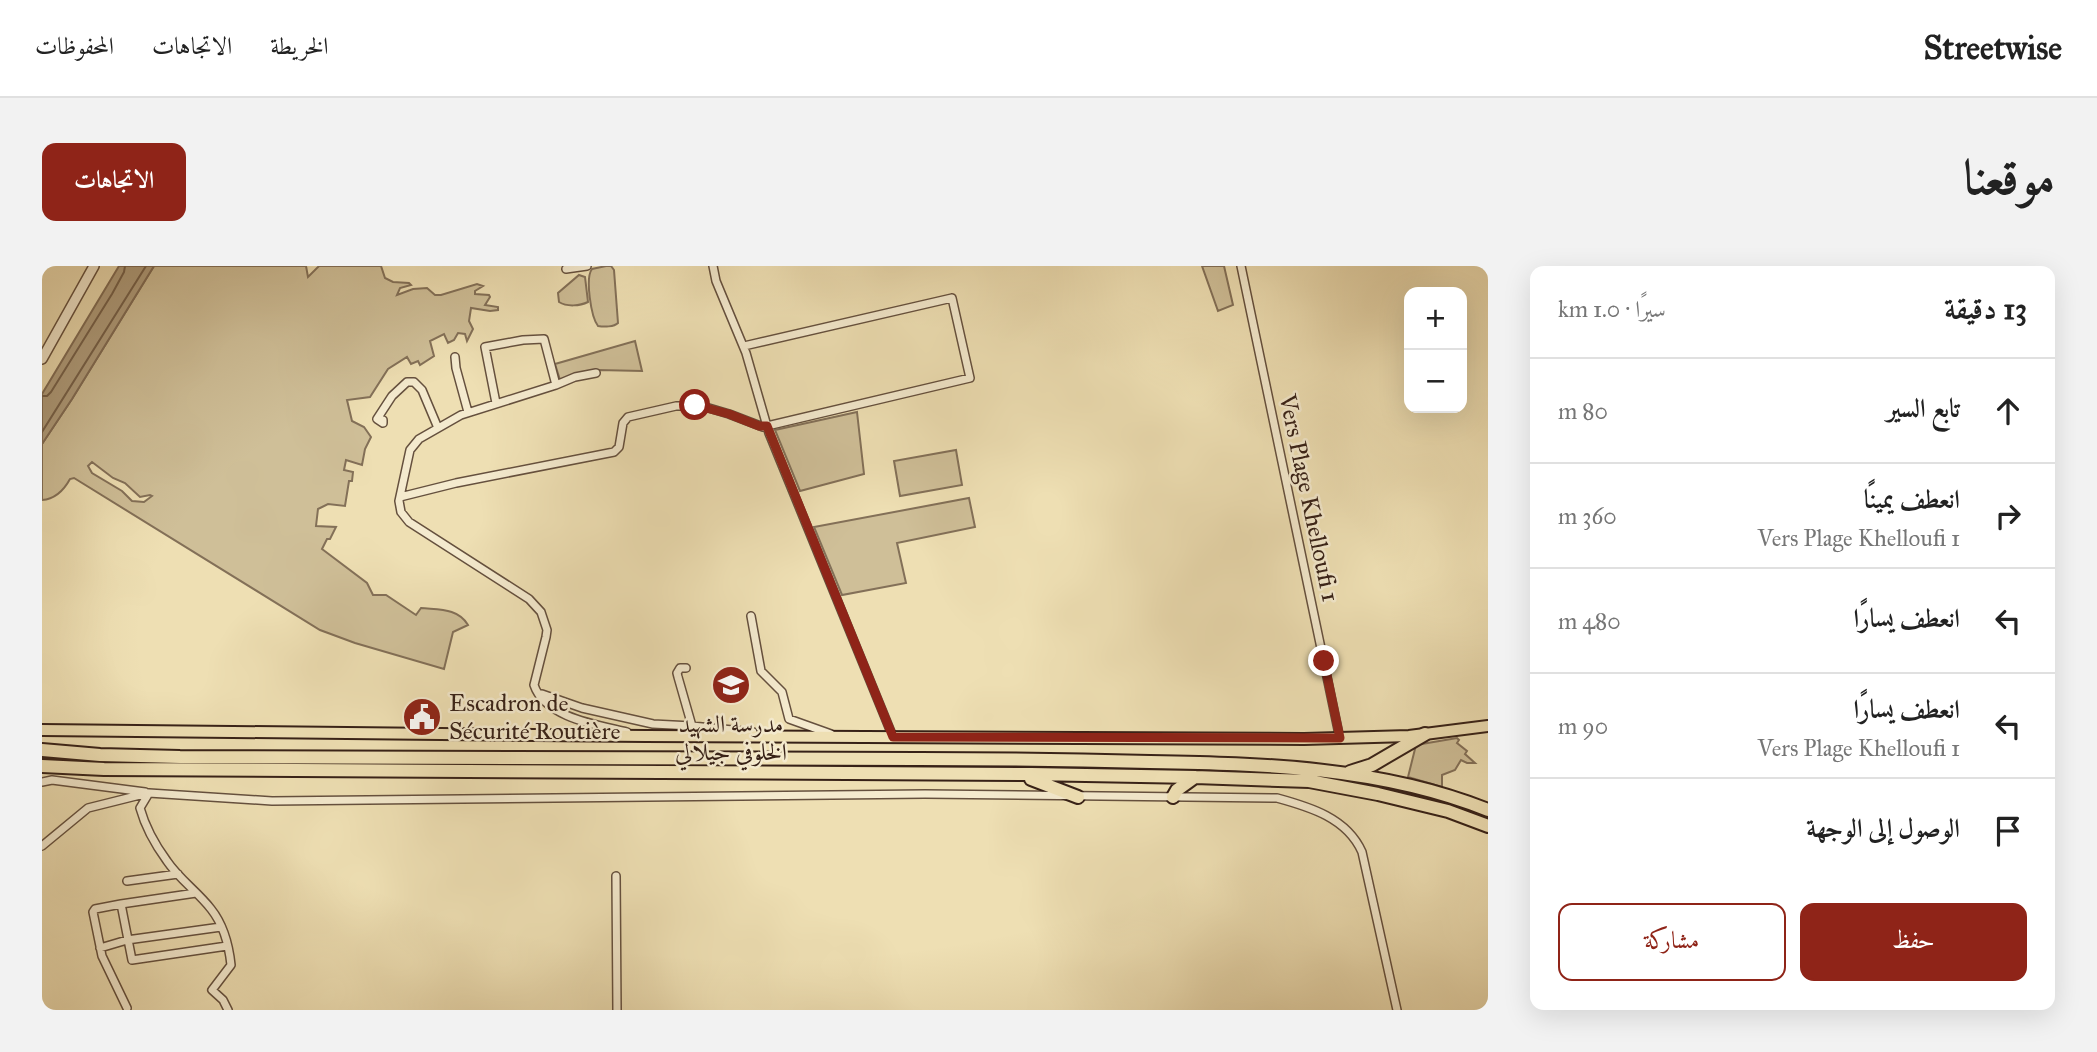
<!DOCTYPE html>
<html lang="ar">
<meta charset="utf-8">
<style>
body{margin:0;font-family:"IM FELL Great Primer",Amiri,serif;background:#f2f2f2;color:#222;direction:rtl}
.controls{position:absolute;right:21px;top:21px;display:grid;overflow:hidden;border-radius:14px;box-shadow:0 7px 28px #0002}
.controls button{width:63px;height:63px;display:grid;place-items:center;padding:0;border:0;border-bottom:2px solid #e0e0e0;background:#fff;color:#222;font:35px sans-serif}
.stop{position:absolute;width:21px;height:21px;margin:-16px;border:5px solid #8f2418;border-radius:50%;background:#fff}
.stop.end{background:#8f2418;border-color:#fff;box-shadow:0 2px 7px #0008}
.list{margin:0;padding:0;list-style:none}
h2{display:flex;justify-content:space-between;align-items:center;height:91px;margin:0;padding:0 28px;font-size:30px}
h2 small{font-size:23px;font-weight:400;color:#767676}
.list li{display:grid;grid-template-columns:46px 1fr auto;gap:21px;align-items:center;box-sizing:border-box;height:105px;padding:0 28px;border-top:2px solid #e0e0e0}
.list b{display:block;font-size:26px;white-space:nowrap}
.list p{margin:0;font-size:23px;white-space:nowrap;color:#767676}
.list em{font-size:23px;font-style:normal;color:#767676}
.actions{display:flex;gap:14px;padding:21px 28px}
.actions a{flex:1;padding:16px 0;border:2px solid #8f2418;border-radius:14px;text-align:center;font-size:24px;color:#8f2418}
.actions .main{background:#8f2418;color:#fff}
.icon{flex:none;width:38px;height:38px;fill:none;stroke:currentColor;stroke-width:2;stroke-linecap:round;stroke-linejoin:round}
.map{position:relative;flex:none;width:1446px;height:744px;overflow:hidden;direction:ltr;border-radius:14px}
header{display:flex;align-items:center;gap:42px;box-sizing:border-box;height:98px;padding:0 35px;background:#fff;border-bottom:2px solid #e0e0e0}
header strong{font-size:33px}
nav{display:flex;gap:38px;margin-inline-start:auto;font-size:24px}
.intro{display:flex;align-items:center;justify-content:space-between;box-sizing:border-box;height:168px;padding:0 42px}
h1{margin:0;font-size:49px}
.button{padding:18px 32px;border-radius:14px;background:#8f2418;color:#fff;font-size:24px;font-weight:700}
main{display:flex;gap:42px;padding:0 42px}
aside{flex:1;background:#fff;border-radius:14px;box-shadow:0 7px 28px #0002}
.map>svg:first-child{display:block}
</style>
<header>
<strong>Streetwise</strong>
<nav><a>الخريطة</a><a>الاتجاهات</a><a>المحفوظات</a></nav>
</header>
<div class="intro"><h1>موقعنا</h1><a class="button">الاتجاهات</a></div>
<main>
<aside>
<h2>13 دقيقة<small>سيرًا · 1.0 km</small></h2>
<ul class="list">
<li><svg class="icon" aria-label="ahead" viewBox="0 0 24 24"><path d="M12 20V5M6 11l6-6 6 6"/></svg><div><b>تابع السير</b></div><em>80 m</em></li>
<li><svg class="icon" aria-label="right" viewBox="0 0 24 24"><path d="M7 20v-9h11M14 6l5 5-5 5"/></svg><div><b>انعطف يمينًا</b><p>Vers Plage Khelloufi 1</p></div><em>360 m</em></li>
<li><svg class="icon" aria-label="left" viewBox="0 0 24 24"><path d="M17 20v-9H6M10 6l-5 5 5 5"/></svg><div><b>انعطف يسارًا</b></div><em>480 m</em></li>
<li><svg class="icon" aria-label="left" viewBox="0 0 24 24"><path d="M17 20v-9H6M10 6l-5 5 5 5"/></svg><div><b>انعطف يسارًا</b><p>Vers Plage Khelloufi 1</p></div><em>90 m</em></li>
<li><svg class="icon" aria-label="arrive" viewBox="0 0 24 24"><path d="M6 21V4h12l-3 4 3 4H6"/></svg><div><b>الوصول إلى الوجهة</b></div></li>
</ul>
<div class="actions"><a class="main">حفظ</a><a>مشاركة</a></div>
</aside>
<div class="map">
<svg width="1446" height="744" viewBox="0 0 1446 744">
<rect width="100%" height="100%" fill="#eedfb3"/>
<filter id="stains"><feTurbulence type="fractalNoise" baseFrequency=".00286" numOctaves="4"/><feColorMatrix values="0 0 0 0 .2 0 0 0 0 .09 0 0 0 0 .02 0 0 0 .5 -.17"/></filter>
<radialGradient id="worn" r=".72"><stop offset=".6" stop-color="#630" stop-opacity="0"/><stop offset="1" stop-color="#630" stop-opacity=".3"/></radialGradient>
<!-- green -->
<path fill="#cfbf98" stroke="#837058" stroke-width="2" fill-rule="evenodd" d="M112,0H264L266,11L277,0H339L343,12L351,16L367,17L369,19L358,22L355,29L371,23L385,22L393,29H399L435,18L441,20L433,25V28L447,29L448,31L443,39L456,41V44L448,45L429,42L427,55L431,63L425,75L423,68L416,67L412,74L406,77L402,68L388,75L392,90L378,99L376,95L369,98L365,91L346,103L328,131L305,134L310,155L322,161L329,171L323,183L320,199L304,194L302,204L311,206L310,215H307L303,240L286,238L276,243L274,260L294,261L288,273H285L280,283L325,317L331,329H344L374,349L379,342C397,344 416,342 426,359L411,366L402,403L313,377L278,364L32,212L28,213C22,224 14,233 0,234V178L30,133ZM50,196L71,212L83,217L98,231L108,229L110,230L102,236L90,235L80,225L50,207L46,200Z
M564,0H569L572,4L576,57C572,61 562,61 556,60C549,51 543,12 550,3Z
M1160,0H1182L1191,39L1176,45Z
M537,9L543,11L546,36C538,40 525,41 517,36L516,27Z
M593,75L600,105L556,104L518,114L513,98Z
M815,146L822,208L758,225L733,164Z
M914,184L920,219L858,230L852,195Z
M927,232L933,261L855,277L864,317L800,329L772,261Z
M1415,472L1417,474L1415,477L1425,485L1423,488L1433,497H1425L1419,494L1413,504L1400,509V521L1366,511L1374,479Z"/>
<!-- water -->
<path fill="#b09e7e" stroke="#806c55" stroke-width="2" d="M77,0H112L30,133L0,178V128Z"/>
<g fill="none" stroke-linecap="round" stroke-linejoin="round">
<!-- shore -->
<path stroke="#74604a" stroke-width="2" d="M0,130H5L9,126L70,28L82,6L83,0
M0,166L104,0"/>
<defs>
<path id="minor" d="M671,0L674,15L704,87L727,167L851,471
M1199,0L1298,473
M524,3L545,0
M413,91L414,102L426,146
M514,119L419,149L377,173L368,184L357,235L359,246L367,256L487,333L499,346L505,364L504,371L492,419C503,452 556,459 585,466
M454,137L443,81L481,74L502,73L514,119L533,111L554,107
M341,154V157L335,153L350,130L365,116H372L380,124L396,162
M358,231L414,217L572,186L577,181L581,157L586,151L634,140H660L687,148L721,161L928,112L910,32L702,80
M709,350L719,405L740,426L747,453L789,468
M644,402H638L635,407L636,411L650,460
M500,428L540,442L611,458L650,460L711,466
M0,516L10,514L103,526
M0,580L46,542L106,527
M574,610L575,744
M85,615L136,608
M154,627L79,638L90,694L185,680
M79,638L53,643L51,646L60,690L85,742
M58,682L85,674L179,661
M186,744L181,734L170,724L189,699C187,680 181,658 169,643C156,626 137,613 125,595C114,580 103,560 98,542L107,527L230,535L883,528L1235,532C1268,541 1305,552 1320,586L1355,744"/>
<path id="tertiary" d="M0,93L52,0"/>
<path id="primary" d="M0,464L603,470L1262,473L1367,470L1446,460"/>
<path id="motorway" d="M0,484L58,489L138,491C385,492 631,492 877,493C954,493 1031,494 1108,496C1222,498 1339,501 1446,544
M0,500L62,503L989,508L1153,511L1267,515L1336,528L1406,545L1446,560
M1308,506L1330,499L1383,468
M989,513L1036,531
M1131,531L1135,524L1153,511"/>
</defs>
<!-- minor casing -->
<use href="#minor" stroke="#65503e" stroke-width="10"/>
<!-- tertiary casing -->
<use href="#tertiary" stroke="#65503e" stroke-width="12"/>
<!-- primary casing -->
<use href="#primary" stroke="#372117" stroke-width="14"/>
<!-- motorway casing -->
<use href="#motorway" stroke="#372117" stroke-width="16"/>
<!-- minor -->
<use href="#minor" stroke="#f4eace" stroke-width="7"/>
<!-- tertiary -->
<use href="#tertiary" stroke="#f4eace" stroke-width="9"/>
<!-- primary -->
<use href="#primary" stroke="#eedfb3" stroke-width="10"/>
<!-- motorway -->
<use href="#motorway" stroke="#eedfb3" stroke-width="12"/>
</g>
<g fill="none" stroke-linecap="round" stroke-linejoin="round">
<!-- route -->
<path stroke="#8f2418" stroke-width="9" d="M653,139L687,148L717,160H725L851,471L1298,472L1282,395"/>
</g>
<!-- icons -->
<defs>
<symbol id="school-disc" viewBox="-11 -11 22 22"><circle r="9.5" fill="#8f2418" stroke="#f4eace"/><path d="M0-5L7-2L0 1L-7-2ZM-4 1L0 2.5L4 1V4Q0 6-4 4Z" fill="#fff"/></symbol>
<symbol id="civic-disc" viewBox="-11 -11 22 22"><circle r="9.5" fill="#8f2418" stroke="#f4eace"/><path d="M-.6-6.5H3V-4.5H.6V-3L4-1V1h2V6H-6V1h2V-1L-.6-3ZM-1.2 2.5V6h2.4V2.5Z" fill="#fff"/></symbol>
</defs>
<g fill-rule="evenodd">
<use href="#school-disc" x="667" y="397" width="44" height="44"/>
<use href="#civic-disc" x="358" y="429" width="44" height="44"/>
</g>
<g text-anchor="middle" stroke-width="5" stroke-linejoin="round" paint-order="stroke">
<!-- street labels -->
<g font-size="24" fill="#372117" stroke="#f4eace">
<text transform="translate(1267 232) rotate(78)" y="8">Vers Plage Khelloufi 1</text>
</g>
<!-- poi labels -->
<g font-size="24" fill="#372117" stroke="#f4eace" text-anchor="start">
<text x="407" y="445">Escadron de<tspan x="407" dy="28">Sécurité Routière</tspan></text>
<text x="689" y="466" text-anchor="middle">مدرسة الشهيد<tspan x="689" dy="28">الخلوفي جيلالي</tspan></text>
</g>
</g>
<rect width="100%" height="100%" filter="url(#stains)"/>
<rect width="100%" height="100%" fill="url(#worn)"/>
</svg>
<div class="controls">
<button>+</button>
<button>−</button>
</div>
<div class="stop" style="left:653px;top:139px"></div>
<div class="stop end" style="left:1282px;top:395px"></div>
</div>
</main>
